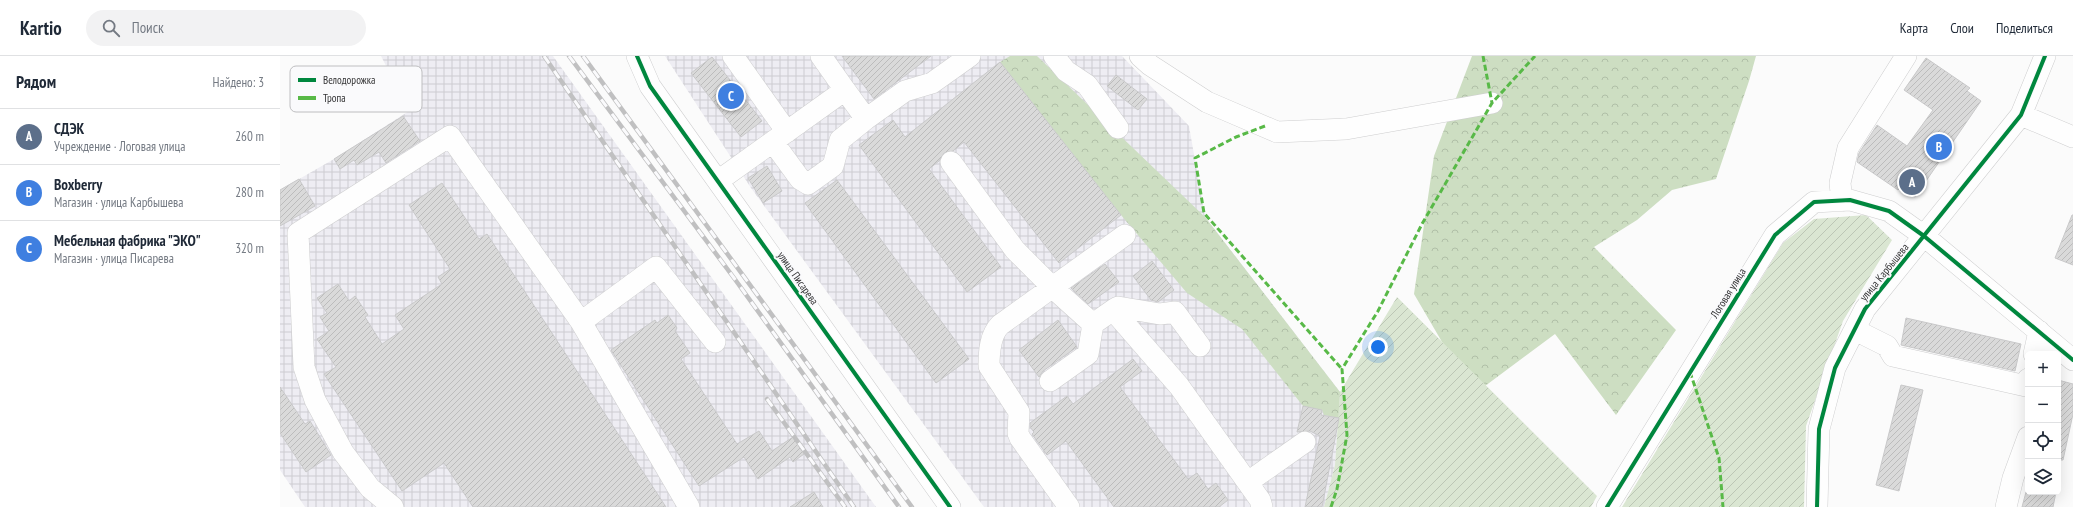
<!DOCTYPE html>
<html lang="ru">
<meta charset="utf-8">
<style>
body{margin:0;font-family:"PT Sans Narrow",sans-serif;background:#f2f2f3;color:#1f2937}
.controls{position:absolute;right:12px;bottom:12px;display:grid;overflow:hidden;border-radius:6px;box-shadow:0 4px 16px #0002}
.controls button{width:36px;height:36px;display:grid;place-items:center;padding:0;border:0;border-bottom:1px solid #e0e1e3;background:#fff;color:#1f2937;font:20px sans-serif}
.you{position:absolute;left:1098px;top:291px;width:14px;height:14px;margin:-10px;border:3px solid #fff;border-radius:50%;background:#1a73e8;box-shadow:0 0 0 6px #1a73e833}
.badge{display:grid;place-items:center;width:26px;height:26px;border-radius:50%;background:#db2777;color:#fff;font-size:13px;font-weight:700}
.pin{position:absolute;translate:-50% -50%;border:2px solid #fff;box-shadow:0 1px 4px #0006}
.list{margin:0;padding:0;list-style:none}
h2{display:flex;justify-content:space-between;align-items:center;height:52px;margin:0;padding:0 16px;font-size:17px}
h2 small{font-size:13px;font-weight:400;color:#747a83}
.list li{display:grid;grid-template-columns:26px 1fr auto;gap:12px;align-items:center;box-sizing:border-box;height:56px;padding:0 16px;border-top:1px solid #e0e1e3}
.list b{display:block;font-size:15px;white-space:nowrap}
.list p{margin:0;font-size:13px;white-space:nowrap;color:#747a83}
.list em{font-size:13px;font-style:normal;color:#747a83}
.icon{flex:none;width:22px;height:22px;fill:none;stroke:currentColor;stroke-width:2;stroke-linecap:round;stroke-linejoin:round}
.map{position:relative;flex:none;width:1793px;height:451px;overflow:hidden}
header{display:flex;align-items:center;gap:24px;box-sizing:border-box;height:56px;padding:0 20px;background:#fff;border-bottom:1px solid #e0e1e3}
header strong{font-size:19px}
nav{display:flex;gap:22px;margin-inline-start:auto;font-size:14px}
.search{width:280px;height:36px;background:#f2f2f3;display:flex;align-items:center;gap:10px;box-sizing:border-box;padding:0 14px;border-radius:22px;color:#747a83;font-size:15px}
main{display:flex}
aside{flex:1;background:#fff}
.map>svg:first-child{display:block}
</style>
<header>
<strong>Kartio</strong>
<div class="search"><svg class="icon" aria-label="search" viewBox="0 0 24 24"><circle cx="10" cy="10" r="6"/><path d="M15 15l6 6"/></svg>Поиск</div>
<nav><a>Карта</a><a>Слои</a><a>Поделиться</a></nav>
</header>
<main>
<aside>
<h2>Рядом<small>Найдено: 3</small></h2>
<ul class="list">
<li><span class="badge" style="background:#5c6f8a">A</span><div><b>СДЭК</b><p>Учреждение · Логовая улица</p></div><em>260 m</em></li>
<li><span class="badge" style="background:#3f7fe0">B</span><div><b>Boxberry</b><p>Магазин · улица Карбышева</p></div><em>280 m</em></li>
<li><span class="badge" style="background:#3f7fe0">C</span><div><b>Мебельная фабрика &quot;ЭКО&quot;</b><p>Магазин · улица Писарева</p></div><em>320 m</em></li>
</ul>
</aside>
<div class="map">
<svg width="1793" height="451" viewBox="0 0 1793 451">
<defs>
<pattern id="industrial-grid" width="8" height="8" patternUnits="userSpaceOnUse"><rect width="8" height="8" fill="#eeedf3"/><path d="M0 4h8M4 0v8" fill="none" stroke="#cdccd1"/></pattern>
<pattern id="forest-crowns" width="20" height="18" patternUnits="userSpaceOnUse"><rect width="20" height="18" fill="#cddec2"/><path d="M2 6a3 3 0 1 1 6 0M12 15a3 3 0 1 1 6 0" fill="none" stroke="#b0bfa7"/></pattern>
<pattern id="garden-furrows" width="10" height="10" patternUnits="userSpaceOnUse"><rect width="10" height="10" fill="#dae6d2"/><path d="M-1 1l2-2M0 10L10 0M9 11l2-2" fill="none" stroke="#bcc6b5"/></pattern>
<pattern id="building-hatch" width="6" height="6" patternUnits="userSpaceOnUse"><rect width="6" height="6" fill="#dadada"/><path d="M-1 1l2-2M0 6l6-6M5 7l2-2" fill="none" stroke="#bcbcbc"/></pattern>
</defs>
<rect width="100%" height="100%" fill="#fbfbfb"/>
<!-- industrial -->
<path fill="url(#industrial-grid)" d="M101,0H273L596,451H25L0,414V134L54,103L129,55Z
M385,0H842L909,70L925,161L1060,336L1055,409L1044,451H704L471,132Z"/>
<!-- forest -->
<path fill="url(#forest-crowns)" d="M730,0H757L925,161L1060,336L1059,362L1044,359L1042,354L1023,350L962,273L907,237L841,159L720,6Z
M1192,0H1476L1469,25L1436,123L1392,134L1357,164L1314,191L1396,274L1336,359L1275,278L1193,339L1134,238L1154,100Z"/>
<!-- garden -->
<path fill="url(#garden-furrows)" d="M1586,159L1612,184L1563,265L1526,370L1524,451H1342L1503,187L1534,163Z
M1117,241L1317,440L1311,451H1044L1055,409L1060,336Z"/>
<!-- building -->
<path fill="url(#building-hatch)" stroke="#c9c9ca" d="M562,0H651L594,43Z
M432,1L482,65L461,81L411,17Z
M1646,2L1690,32L1687,35L1701,45L1635,141L1621,131L1618,134L1577,106L1579,97L1597,69L1627,90L1653,54L1624,34Z
M720,6L841,159L779,207L684,86L673,95L664,97L659,105L649,113L721,211L687,236L579,89L613,64L625,81Z
M836,19L867,43L858,54L827,30Z
M123,60L140,85L106,107L99,96L77,109L74,104L60,113L54,103Z
M487,110L502,135L483,147L468,122Z
M19,123L35,150L0,170V134Z
M557,124L689,303L656,327L525,147Z
M162,127L199,183L207,178L386,451H193L164,407L122,435L44,318L56,311L37,283L49,275L40,261L47,257L37,242L58,228L69,245L75,240L88,259L85,261L102,288L124,273L115,259L162,228L158,221L170,213L129,149Z
M1792,159H1793V209L1775,202Z
M872,205L894,234L878,246L871,244L853,220Z
M825,208L839,226L808,248L791,232Z
M388,259L397,272L395,275L410,297L401,303L457,388L479,375L492,395L513,381L524,398L513,406L510,401L478,423L464,401L419,430L331,294L375,264L377,267Z
M1626,262L1741,288L1735,315L1621,289Z
M778,264L797,291L763,315L759,321L739,294Z
M853,303L862,315L840,331L908,423L917,417L928,433L936,427L948,444L939,451H834L786,385L767,399L752,378L754,376L750,371V367L787,340L793,348Z
M1778,324L1793,328V358L1783,404H1778Z
M1621,329L1643,334L1619,435L1596,429Z
M0,331L25,368L30,365L51,399L26,416L0,377Z
M1023,350L1042,354L1041,359L1059,362L1042,451H1025L1040,380L1030,375L1017,376Z
M534,436L543,451H510Z
M1746,436H1776L1773,451H1742Z"/>
<g fill="none" stroke-linecap="round" stroke-linejoin="round">
<defs>
<path id="minor" d="M357,0L370,30L670,451
M453,0L507,76
M541,0L565,34
M774,0L786,15L807,29L838,72
M860,0L870,9L927,46L997,76L1066,73L1212,47
M1741,59L1793,81
M493,86L520,123L528,128L553,110L560,84L586,63
M671,106L735,194L773,232L813,268L833,254L899,330L980,444L982,451
M438,125L565,34L586,63L625,35L652,27L690,0
M1562,145L1560,127L1568,92L1626,0
M833,254L838,251L880,258L895,256L920,290
M301,266L376,211L435,286
M1575,274L1607,290L1613,300L1746,330L1748,323
M1754,298L1759,275
M770,325L808,298L813,268
M968,426L1025,386
M113,451L90,432L63,396L35,344L24,311L18,177L170,80L301,266L409,451
M789,451L740,382L738,377L739,356L709,310C709,296 710,279 720,269L845,179
M1327,451L1495,179L1534,146L1570,144L1609,155L1644,180L1793,304
M1537,451L1539,373L1555,312L1585,253L1741,59L1765,0
M1726,451L1733,422L1748,381"/>
</defs>
<!-- minor casing -->
<use href="#minor" stroke="#cececf" stroke-width="22"/>
<!-- minor -->
<use href="#minor" stroke="#fefefe" stroke-width="21"/>
<defs>
<path id="rail" d="M264,0L574,451
M289,0L454,222L619,451
M303,0L632,451
M487,343L565,451"/>
</defs>
<!-- rail casing -->
<use href="#rail" stroke="#c0c0c1" stroke-width="4.5"/>
<!-- rail -->
<use href="#rail" stroke="#fafafc" stroke-width="3" stroke-dasharray="9" stroke-linecap="butt"/>
<!-- quiet -->
<path stroke="#58b947" stroke-width="3" stroke-dasharray="6 3" stroke-linecap="butt" d="M1203,0L1212,47
M985,70L956,81L915,102L924,157L1062,313
M1410,316L1439,402L1443,451
M1051,451L1057,433L1067,379L1062,313L1098,255L1142,168L1212,47L1255,0"/>
<defs>
<path id="cycleway" d="M357,0L370,30L670,451
M1327,451L1495,179L1534,146L1570,144L1609,155L1644,180L1793,304
M1537,451L1539,373L1555,312L1585,253L1741,59L1765,0"/>
</defs>
<!-- cycleway casing -->
<use href="#cycleway" stroke="#fafafc" stroke-width="6"/>
<!-- cycleway -->
<use href="#cycleway" stroke="#00873e" stroke-width="4"/>
</g>
<g text-anchor="middle" stroke-width="4" stroke-linejoin="round" paint-order="stroke">
<!-- street labels -->
<g font-size="11" fill="#333334" stroke="#fafafc">
<text transform="translate(1604 216) rotate(-51)" y="4">улица Карбышева</text>
<text transform="translate(518 222) rotate(55)" y="4">улица Писарева</text>
<text transform="translate(1448 237) rotate(-58)" y="4">Логовая улица</text>
</g>
</g>
<!-- legend -->
<rect x="10" y="10" width="132" height="46" rx="6" fill="#fafafc" stroke="#bebec0" stroke-width="1"/>
<rect x="18" y="22" width="18" height="4" fill="#00873e"/>
<rect x="18" y="40" width="18" height="4" fill="#58b947"/>
<g font-size="11" fill="#333334">
<text x="43" y="28">Велодорожка</text>
<text x="43" y="46">Тропа</text>
</g>
</svg>
<div class="controls">
<button>+</button>
<button>−</button>
<button><svg class="icon" aria-label="locate" viewBox="0 0 24 24"><circle cx="12" cy="12" r="6"/><path d="M12 2v4M12 18v4M2 12h4M18 12h4"/></svg></button>
<button><svg class="icon" aria-label="layers" viewBox="0 0 24 24"><path d="M12 4l9 5-9 5-9-5zM3 14l9 5 9-5"/></svg></button>
</div>
<div class="you"></div>
<div class="pin badge" style="left:1632px;top:126px;background:#5c6f8a">A</div>
<div class="pin badge" style="left:1659px;top:91px;background:#3f7fe0">B</div>
<div class="pin badge" style="left:451px;top:40px;background:#3f7fe0">C</div>
</div>
</main>
